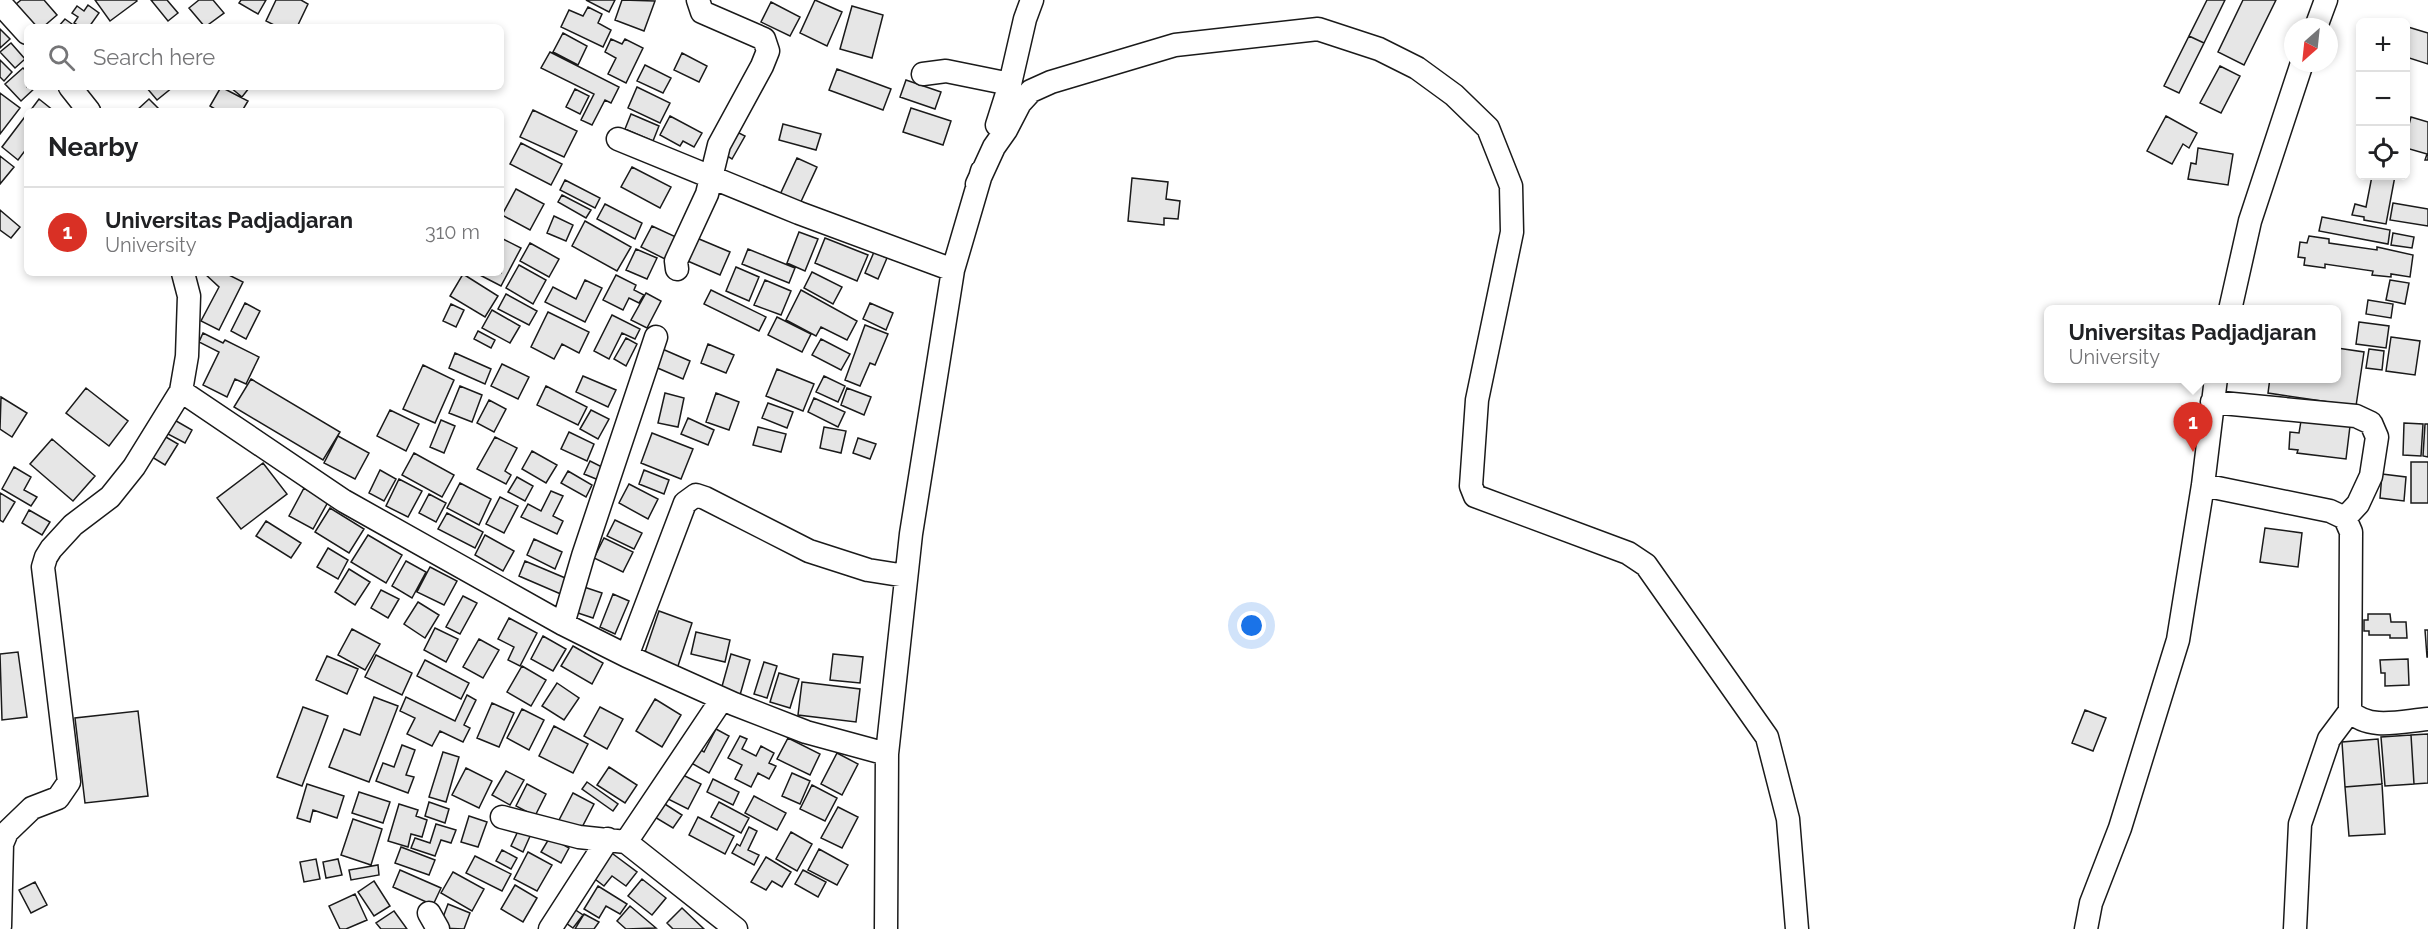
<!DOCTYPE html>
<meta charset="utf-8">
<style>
body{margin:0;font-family:Raleway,sans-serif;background:#f2f2f2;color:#202124}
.controls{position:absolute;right:18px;top:18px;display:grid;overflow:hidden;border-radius:9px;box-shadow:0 3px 9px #0003}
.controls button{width:54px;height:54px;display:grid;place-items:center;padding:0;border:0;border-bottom:2px solid #e0e0e0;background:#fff;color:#202124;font:30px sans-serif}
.compass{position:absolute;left:2284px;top:18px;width:54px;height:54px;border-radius:50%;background:#fff;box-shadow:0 3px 9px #0003;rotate:207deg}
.you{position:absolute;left:1252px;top:626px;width:21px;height:21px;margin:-15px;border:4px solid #fff;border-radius:50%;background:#1a73e8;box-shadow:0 0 0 9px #1a73e833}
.badge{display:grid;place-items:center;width:39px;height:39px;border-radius:50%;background:#d93025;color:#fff;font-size:20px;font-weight:700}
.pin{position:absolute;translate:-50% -50px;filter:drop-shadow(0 2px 3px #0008)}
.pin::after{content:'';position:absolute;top:32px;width:21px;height:18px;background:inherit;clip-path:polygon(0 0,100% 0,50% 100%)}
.popup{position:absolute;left:2044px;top:305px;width:297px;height:78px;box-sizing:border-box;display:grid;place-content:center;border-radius:9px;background:#fff;filter:drop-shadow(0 2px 4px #0005);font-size:20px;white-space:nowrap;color:#757577}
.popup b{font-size:22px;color:#202124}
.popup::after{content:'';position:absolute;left:50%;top:100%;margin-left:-12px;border:12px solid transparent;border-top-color:#fff}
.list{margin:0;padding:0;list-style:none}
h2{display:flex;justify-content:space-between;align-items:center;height:78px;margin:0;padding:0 24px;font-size:26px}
h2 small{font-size:20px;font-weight:400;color:#757577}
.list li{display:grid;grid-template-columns:39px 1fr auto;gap:18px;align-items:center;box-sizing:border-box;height:90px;padding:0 24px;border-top:2px solid #e0e0e0}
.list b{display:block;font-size:22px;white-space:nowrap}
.list p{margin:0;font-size:20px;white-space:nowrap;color:#757577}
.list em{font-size:20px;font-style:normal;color:#757577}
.icon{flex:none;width:33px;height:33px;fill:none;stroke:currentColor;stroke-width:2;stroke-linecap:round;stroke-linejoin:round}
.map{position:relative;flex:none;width:2428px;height:929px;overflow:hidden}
.search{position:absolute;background:#fff;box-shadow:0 3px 9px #0003;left:24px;top:24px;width:480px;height:66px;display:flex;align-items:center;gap:15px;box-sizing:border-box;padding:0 21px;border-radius:9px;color:#757577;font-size:22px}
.panel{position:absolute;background:#fff;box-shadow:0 3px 9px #0003;left:24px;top:108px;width:480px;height:168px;border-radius:9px}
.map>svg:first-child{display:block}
</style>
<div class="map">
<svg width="2428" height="929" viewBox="0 0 2428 929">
<rect width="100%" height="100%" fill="#fff"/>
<!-- building -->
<path fill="#e6e6e6" stroke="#1a1a1a" stroke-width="1.5" d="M21,0H44L57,15L43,27H27L10,9Z
M95,0H136L137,1L110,21Z
M151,0H167L178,13L168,21Z
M199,0H213L224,13L205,27L189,8Z
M241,0H266L258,14L239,3Z
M276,0H301L308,4L297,27H278L266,21Z
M586,0H615L609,12Z
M622,0L655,1L644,31L615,20Z
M815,0L842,12L827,46L800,33Z
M2207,0H2225L2204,43L2189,36Z
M2243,0H2276L2244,65L2218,52Z
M771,2L800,17L790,36L761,22Z
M88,5L99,13L89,27H81L74,23L78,17L72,13L77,6L84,11Z
M852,6L883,15L872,58L840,49Z
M588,7L602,14L598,23L611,30L603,47L561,27L569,10L583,16Z
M65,19L76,27H58Z
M2408,27L2428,33V64L2406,57V34Z
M0,29L10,39L0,48Z
M563,33L587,46L578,65L553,52Z
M2189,36L2204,43L2179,93L2164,86Z
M611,39L622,44L625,39L643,48L626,83L608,74L616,58L605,52Z
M11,43L25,59L15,68L0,52Z
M550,52L619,87L611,103L605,100L592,125L581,120L594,94L541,68Z
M682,53L707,66L699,82L674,70Z
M0,60L12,72L4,81L0,77Z
M645,65L671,78L663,93L637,81Z
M2220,66L2240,76L2221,113L2200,103Z
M23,68L27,72V87H36L21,101L5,84Z
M837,69L891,89L883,110L829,90Z
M906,80L941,92L935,109L900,97Z
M146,87H173L157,100Z
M221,87L248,101L242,111H218L210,106Z
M230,87H248L249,88L242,97Z
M637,87L670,103L660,123L628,108Z
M575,89L589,96L580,114L566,107Z
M0,93L20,108L0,134Z
M39,99L54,111H30Z
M149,99L161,111H136Z
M911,108L951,121L943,145L903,132Z
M533,110L577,131L564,157L520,137Z
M27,114V148L18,160L2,147Z
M631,114L659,126L653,141L625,129Z
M670,116L702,133L694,147L683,141L680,146L660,135Z
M2166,116L2197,133L2189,148L2183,144L2172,164L2147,151Z
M2411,117L2428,122V160H2425L2427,154L2406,148V136Z
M783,124L821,134L816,150L779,140Z
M731,129L745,136L732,159L719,151Z
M521,143L562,164L551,185L510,164Z
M2198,148L2233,154L2228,185L2188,179L2191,163L2196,164Z
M0,156L14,167L0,184Z
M797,158L817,167L798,208L778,199Z
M632,167L671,187L660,208L621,187Z
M2372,176H2395L2386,224L2364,220V217L2352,215L2355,204L2366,207Z
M1132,178L1168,182L1166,199L1180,201L1178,219L1164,218V225L1128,221Z
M565,180L600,198L595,208L560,190Z
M516,189L544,204L530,230L502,215Z
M562,195L591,210L586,218L558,202Z
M2393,203L2428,209V226L2390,220Z
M605,204L642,223L635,239L597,219Z
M0,210L20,227L11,238L0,230Z
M554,216L573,225L566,241L547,233Z
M2322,217L2390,230L2388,244L2319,231Z
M585,221L631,247L617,271L572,246Z
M652,226L676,237L665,259L641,247Z
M799,232L818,239L805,271L787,263Z
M2393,233L2414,237L2412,248L2391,245Z
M692,236L730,252L720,275L683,259Z
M2309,236L2329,239V243L2377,250V247L2413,255L2410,277L2391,274V277L2372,275L2373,271L2325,264V268L2304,265L2305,258L2298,257L2300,242L2307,243Z
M501,238L521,248L501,286L476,273H501Z
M825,238L868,255L857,281L815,263Z
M530,243L559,259L549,277L520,261Z
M636,249L657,258L647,279L626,270Z
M748,249L795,268L789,283L742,264Z
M874,252L887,258L878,279L865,273Z
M519,265L546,280L533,304L506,288Z
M736,267L759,277L749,301L726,291Z
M812,272L842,287L833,304L804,288Z
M204,273H225L243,282L219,330L201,321L219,287Z
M463,274L498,296L485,317L450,296Z
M616,275L636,285L634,290L644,295L639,303L629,298L623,310L603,300Z
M585,280L602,288L585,322L545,302L553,287L576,299Z
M765,280L791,291L781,315L754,305Z
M2390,280L2409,283L2405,304L2386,300Z
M711,290L766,317L759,331L704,304Z
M801,290L857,321L847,340L821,327L816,336L786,320Z
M646,293L661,301L647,328L631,320Z
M506,294L537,311L529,325L498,309Z
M2368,300L2393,304L2391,318L2366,314Z
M245,303L260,311L246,339L231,331Z
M870,303L893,313L886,330L863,319Z
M451,304L464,310L456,327L443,321Z
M492,310L520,326L510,343L482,328Z
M548,312L589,332L579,353L562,344L554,359L531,347Z
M612,315L640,329L635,339L622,333L609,359L594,351Z
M777,317L811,334L802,352L768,335Z
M2359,322L2389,326L2386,348L2356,344Z
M865,325L888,334L875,365L870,363L860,386L845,380Z
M478,331L495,340L491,348L474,339Z
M203,333L223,343L225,340L259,357L246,384L235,379L227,397L203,385L219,352L199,342Z
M2391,337L2420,341L2415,375L2386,371Z
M626,338L637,344L626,366L614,359Z
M821,339L850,354L841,370L812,355Z
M708,344L734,355L726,373L701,363Z
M660,348L690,361L683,379L653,366Z
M2337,348L2364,352L2356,406L2268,393L2270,378H2337Z
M2369,349L2384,351L2382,370L2366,368Z
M455,353L491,369L485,384L449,368Z
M502,364L529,377L518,399L491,386Z
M423,365L454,380L435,423L403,409Z
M777,369L814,384L803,411L766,396Z
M583,376L616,390L608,407L576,392Z
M824,376L845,386L838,402L816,392Z
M251,379L340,432L323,460L234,407Z
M460,386L482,395L472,422L449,413Z
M546,386L587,407L578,425L537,405Z
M86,388L128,421L109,446L66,413Z
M847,388L871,397L864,415L841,405Z
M665,393L684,398L678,427L658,423Z
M716,393L739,402L729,430L706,422Z
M1,397L27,413L12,437L0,429Z
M814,398L845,412L838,427L808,412Z
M489,400L506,409L494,432L477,423Z
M768,403L793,412L787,428L762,418Z
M390,410L419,424L406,451L377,436Z
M591,410L609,419L598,439L580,429Z
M171,418L192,430L185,443L164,432Z
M688,418L714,430L708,445L681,434Z
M441,420L455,426L444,453L430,447Z
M2301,421L2350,426L2346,459L2297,453L2298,450L2289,449L2290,432L2299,433Z
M2404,423L2423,424L2421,456L2403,455Z
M2425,424H2428V457L2423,456Z
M758,427L786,434L781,452L753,445Z
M824,427L846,431L841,453L820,448Z
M569,432L594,444L587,461L561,449Z
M159,433L178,444L165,465L147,454Z
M652,433L693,449L681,479L641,463Z
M338,436L369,453L355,479L324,463Z
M495,437L517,448L505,471L511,475L506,484L477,469Z
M858,438L876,444L870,459L853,453Z
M52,439L95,476L73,501L30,464Z
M532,451L557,465L546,483L522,469Z
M414,453L454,475L442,497L402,475Z
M590,461L606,469L601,481L584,474Z
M2411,462H2428V503H2411Z
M263,463L287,494L241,529L217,498Z
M14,467L31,477L24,490L37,497L31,506L2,489Z
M380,470L396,479L384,501L369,493Z
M644,470L669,480L664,494L639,484Z
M568,471L592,485L586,497L561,483Z
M2382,474L2406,477L2404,501L2380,498Z
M517,477L533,486L525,501L508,492Z
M399,479L422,491L408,517L386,506Z
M460,483L491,499L479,525L447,508Z
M629,484L658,499L648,519L619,503Z
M304,488L328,502L313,529L289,516Z
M551,491L563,496L553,516L563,521L557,534L521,517L528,504L541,511Z
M0,493L15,502L3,522L0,520Z
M429,494L446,503L436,522L419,513Z
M500,497L518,506L504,533L486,524Z
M330,508L364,529L349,553L315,532Z
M29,510L50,522L42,535L22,523Z
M447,513L483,532L475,548L438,529Z
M615,520L642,533L634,549L607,536Z
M266,521L301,543L291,558L256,536Z
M2265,528L2302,533L2298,567L2260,562Z
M368,535L402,555L386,583L351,562Z
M485,535L514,551L503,571L475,555Z
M604,538L633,552L623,572L594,558Z
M534,539L562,552L555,569L527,555Z
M328,548L348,560L338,579L317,567Z
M406,561L426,572L412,598L392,586Z
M525,561L570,580L563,595L519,576Z
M430,567L457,581L444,605L417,592Z
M349,569L370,582L355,605L335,592Z
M584,587L602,593L593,618L575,612Z
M381,590L399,599L388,618L371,608Z
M613,594L629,601L615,634L600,627Z
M463,596L477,603L460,634L446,627Z
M418,602L439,615L425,638L404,624Z
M659,611L692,623L677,669L643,658Z
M2368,614H2390L2391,622H2406L2407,638H2390V635H2369V631H2364V620H2368Z
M509,618L537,633L520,666L508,660L514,647L498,639Z
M435,628L458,639L446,662L424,650Z
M352,629L380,644L365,670L338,655Z
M2425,630H2428V657H2427Z
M696,632L730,640L725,662L691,654Z
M543,636L566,649L553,671L531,659Z
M479,639L499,650L483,678L463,667Z
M573,646L603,663L592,684L561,666Z
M18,652L27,717L2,720L0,654Z
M731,654L750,660L740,695L721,690Z
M833,654L863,657L860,683L830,680Z
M376,655L412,673L402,695L365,677Z
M327,656L358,669L347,694L316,680Z
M2408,659L2409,685L2385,686V673H2381L2380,660Z
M425,660L469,683L461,699L417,676Z
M764,662L777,666L767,698L754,694Z
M522,666L546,680L531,706L507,692Z
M779,673L799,679L790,708L770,702Z
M802,682L860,689L856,722L798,715Z
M557,683L579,698L564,720L542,706Z
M467,695L476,700L464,725L470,728L463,742L440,731L432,746L407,734L415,718L400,711L406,697L455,721Z
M374,697L398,706L369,782L329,767L344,729L360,735Z
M655,699L681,715L662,747L636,731Z
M492,703L514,713L499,747L477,738Z
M303,707L328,716L302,786L277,777Z
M600,707L623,719L607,749L584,736Z
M522,709L544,720L529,750L507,738Z
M2085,710L2106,718L2093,751L2072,743Z
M138,711L148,796L85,803L75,718Z
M554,726L588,744L573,773L539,756Z
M716,729L729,736L709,773L686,760L694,746L704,752Z
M2428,734V783L2414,784L2411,735Z
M2411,735L2414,784L2385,786L2381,737Z
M740,736L747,739L742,749L756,756L761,746L774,753L769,763L776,766L769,779L758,773L751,787L735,779L742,765L728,758Z
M788,738L820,754L810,775L777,759Z
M2378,739L2382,784L2345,787L2342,742Z
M402,745L415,750L406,775L414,777L408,793L376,781L383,763L394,767Z
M443,752L459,757L446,802L429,797Z
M837,753L858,764L842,795L821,784Z
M609,767L637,785L625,803L597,785Z
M466,768L492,781L479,808L452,795Z
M506,771L524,780L510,805L492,795Z
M677,772L701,784L688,809L664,797Z
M792,773L810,781L800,804L782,796Z
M713,779L739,792L733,805L707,792Z
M587,782L618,804L613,811L582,789Z
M307,784L344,796L337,818L313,810L310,822L297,818Z
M527,784L546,794L535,816L516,806Z
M2382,784L2385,834L2349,836L2345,787Z
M812,785L837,798L825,821L800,809Z
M359,792L390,802L383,823L352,813Z
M573,793L594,804L578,835L557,824Z
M754,796L786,813L777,830L745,813Z
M657,799L682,815L673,828L648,813Z
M429,802L449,809L445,823L425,816Z
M719,802L749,818L741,833L711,817Z
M399,804L418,810L416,816L427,820L422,837L411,834L408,847L388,841Z
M838,807L858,817L842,848L821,838Z
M469,816L487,822L478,847L461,842Z
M698,817L734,836L725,854L689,835Z
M353,819L382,829L371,865L341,855Z
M436,824L456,830L451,843L441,840L435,856L411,848L415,838L430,843Z
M749,827L757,831L748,850L759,855L754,865L732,853L737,844L740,846Z
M519,829L531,834L523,852L511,846Z
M791,832L812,844L797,871L776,859Z
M550,837L569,848L561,863L541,852Z
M401,847L435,860L429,875L395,863Z
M819,849L848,865L837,885L808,870Z
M502,850L517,858L511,869L496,861Z
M609,851L637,872L626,886L612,876L604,886L591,876Z
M528,852L552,865L537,891L514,879Z
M475,856L511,874L502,891L466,873Z
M766,857L791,872L782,887L772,881L766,890L751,882Z
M316,859L320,879L304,882L300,862Z
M338,859L342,875L326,878L323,862Z
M378,865L379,875L351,880L349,870Z
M400,870L441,888L433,905L393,887Z
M803,870L826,882L818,897L795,884Z
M453,872L484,889L472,911L441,893Z
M642,879L666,898L652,915L628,896Z
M374,881L390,906L374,916L358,892Z
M35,882L47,905L31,913L19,890Z
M515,885L537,898L523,922L501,909Z
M598,886L627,904L620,914L606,906L599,918L584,909Z
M355,894L367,920L346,929H340L329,906Z
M448,904L470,913L464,929L439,928Z
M568,905L583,915L573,928L559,918Z
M630,906L656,928L626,929L617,921Z
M682,908L704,929H673L667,923Z
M394,911L407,929H381L376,923Z
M584,914L599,922L594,929H575Z"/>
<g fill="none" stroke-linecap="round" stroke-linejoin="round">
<defs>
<path id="minor" d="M0,3L27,33
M2316,27L2326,0
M923,74L946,71L1010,84
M70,87L89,111
M997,125L1010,84L1025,19L1032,0
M618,139L799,213L953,270
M977,184L994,147L1006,130L1020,103L1031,91L1051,82L1175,45L1318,29L1379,49L1417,68L1454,95L1488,128L1511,186L1512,232L1477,400L1471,486L1475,496L1628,553L1646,565L1767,737L1788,819L1797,929
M677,269L676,261L707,194L719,145L762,66L768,51L764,39L702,12L698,0
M2230,310L2250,221L2302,63
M181,391L344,501L563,624L627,656L734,704L806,732L887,754
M2212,402L2356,416L2371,423L2377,437L2371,476L2358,504L2345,518
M2203,485L2330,511L2345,518L2351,532L2350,711L2329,739L2300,824L2295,929
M563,624L583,556L656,337
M627,656L685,503L696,495L705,498L809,551L868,570L906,576
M2350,711C2369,731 2402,721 2428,719
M502,817L579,837L626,842L736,929
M626,842L722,699
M429,913L438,929
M0,926L2,844L7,832L32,808L58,798L69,782L43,567L46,557L51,549L73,525L110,497L134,467L181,391L187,356L189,296L183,273
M550,929L608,839
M886,929L887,754L911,534L953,270L982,171
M2086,929L2091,903L2120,828L2178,640L2203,485L2216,378"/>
</defs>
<!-- minor casing -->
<use href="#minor" stroke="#1a1a1a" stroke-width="25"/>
<!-- minor -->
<use href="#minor" stroke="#fff" stroke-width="22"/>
</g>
</svg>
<div class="controls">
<button>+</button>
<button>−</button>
<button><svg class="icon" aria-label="locate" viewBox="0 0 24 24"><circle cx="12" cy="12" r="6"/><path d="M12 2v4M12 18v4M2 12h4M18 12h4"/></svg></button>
</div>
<svg class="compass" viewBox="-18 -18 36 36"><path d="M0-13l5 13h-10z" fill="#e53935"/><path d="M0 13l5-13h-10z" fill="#757577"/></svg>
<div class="you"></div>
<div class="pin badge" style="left:2193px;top:452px">1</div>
<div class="popup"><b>Universitas Padjadjaran</b>University</div>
<div class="search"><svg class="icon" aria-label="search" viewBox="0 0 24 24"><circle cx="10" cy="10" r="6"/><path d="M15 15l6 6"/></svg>Search here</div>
<section class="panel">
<h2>Nearby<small></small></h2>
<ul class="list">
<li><span class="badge">1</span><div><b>Universitas Padjadjaran</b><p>University</p></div><em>310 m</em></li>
</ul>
</section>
</div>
